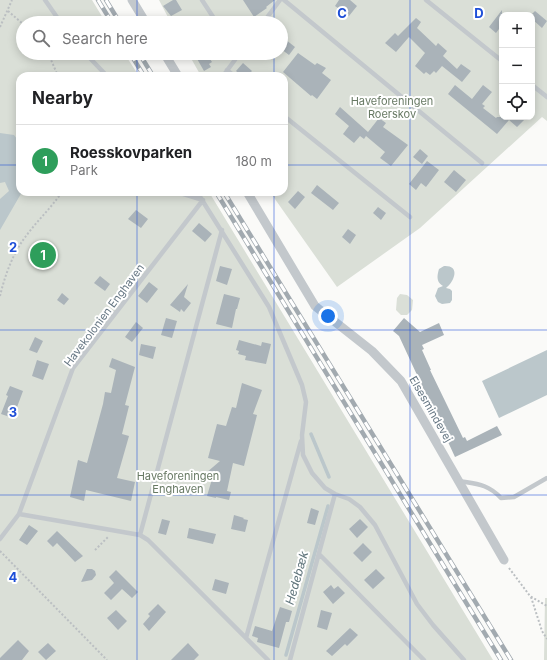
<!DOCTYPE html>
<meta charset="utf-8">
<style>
body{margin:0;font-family:Inter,sans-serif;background:#f2f2f2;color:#202124}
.controls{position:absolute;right:12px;top:12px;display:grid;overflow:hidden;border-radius:8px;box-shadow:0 2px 10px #0003}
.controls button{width:36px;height:36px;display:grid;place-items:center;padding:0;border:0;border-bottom:1px solid #e0e0e0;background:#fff;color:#202124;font:20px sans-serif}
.you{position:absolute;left:328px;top:316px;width:14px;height:14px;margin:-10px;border:3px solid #fff;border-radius:50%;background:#1a73e8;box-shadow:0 0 0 6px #1a73e833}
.badge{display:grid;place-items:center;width:26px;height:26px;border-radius:50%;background:#d93025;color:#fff;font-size:13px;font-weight:700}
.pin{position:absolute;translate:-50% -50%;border:2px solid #fff;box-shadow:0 1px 4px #0006}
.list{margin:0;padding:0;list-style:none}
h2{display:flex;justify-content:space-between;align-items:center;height:52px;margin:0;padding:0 16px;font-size:17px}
h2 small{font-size:13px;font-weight:400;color:#757577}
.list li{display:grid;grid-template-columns:26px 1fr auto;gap:12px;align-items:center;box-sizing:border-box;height:72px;padding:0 16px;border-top:1px solid #e0e0e0}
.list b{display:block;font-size:15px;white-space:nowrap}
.list p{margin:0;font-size:13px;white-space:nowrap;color:#757577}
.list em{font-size:13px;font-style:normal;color:#757577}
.icon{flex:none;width:22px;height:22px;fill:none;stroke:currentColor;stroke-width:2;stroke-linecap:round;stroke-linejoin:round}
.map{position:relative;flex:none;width:547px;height:660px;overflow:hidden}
.search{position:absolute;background:#fff;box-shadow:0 2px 10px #0003;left:16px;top:16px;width:272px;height:44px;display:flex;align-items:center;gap:10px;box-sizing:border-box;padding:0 14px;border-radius:22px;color:#757577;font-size:15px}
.panel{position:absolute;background:#fff;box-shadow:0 2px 10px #0003;left:16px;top:72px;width:272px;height:124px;border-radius:12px}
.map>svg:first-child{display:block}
</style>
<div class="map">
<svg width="547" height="660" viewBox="0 0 547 660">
<rect width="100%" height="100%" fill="#fafaf8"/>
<!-- green -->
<path fill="#dadfd7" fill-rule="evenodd" d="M0,0H92L106,23H23V53H124L139,76H20V192H209L493,660H0Z
M159,0H547V121L542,117L420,228L337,287L270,192H284V76H201L188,53H281V23H171ZM502,15H532V117H502Z
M400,294L407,295L413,300L412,310L407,315H401L396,310L397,298Z
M545,598H547V660H544Z"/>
<!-- water -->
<path fill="#bbc7cb" d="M0,133L14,135L20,143V192H22L0,230V199L9,191L5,182L0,183Z
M444,266C461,265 454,282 446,288L450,289L452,291V300L450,303L442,304L438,302L435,296L438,288L443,286C436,282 437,276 439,269Z
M547,350V395L499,418L482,381Z"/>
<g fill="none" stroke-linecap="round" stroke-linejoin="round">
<!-- stream -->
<path stroke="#bbc7cb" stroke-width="3.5" d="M311,434L329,477
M286,655L328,506"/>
</g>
<!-- building -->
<path fill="#aab3b9" d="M173,0H176L182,10L171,16L163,6Z
M243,0H275L266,7L267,8L254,17Z
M339,0H350L357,6L349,16L335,6Z
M502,10V25L496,33L489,27Z
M535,11L547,21L542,28L532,19L531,15Z
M416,18L421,22L417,28L436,46L438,43L447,51L443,56L457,69L461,64L471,71L462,82L442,66L436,73L434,71L430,75L426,72L424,74L415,66L425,53L409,37L396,52L385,43L395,33L398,36Z
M281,36L295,47L289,55L281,49Z
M203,53H206L212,62L209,64L211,67L204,71L196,57Z
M298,53L315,65L317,63L326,68L322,73L331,80L317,99L312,95L311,96L283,72Z
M243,63L252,71L247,76H242L236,71Z
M455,85L472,99L483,85L492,92L482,104L485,106L483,108L496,118L497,117H527L517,127L509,120L497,134L448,94Z
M340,107L368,132L379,118L386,123L383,127L408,145L391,166L380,158L385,152L366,136L364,139L360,136L354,143L343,134L349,126L335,114Z
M420,149L428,156L422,164L413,157Z
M427,161L439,170L426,187L421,183L416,190L409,184Z
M454,170L466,180L456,192L444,182Z
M317,185L339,203L333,210L311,193Z
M298,191L305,197L295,209L288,202Z
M378,207L386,213L381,220L373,213Z
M136,210L148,219L141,228L128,219Z
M199,223L212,234L205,242L192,231Z
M348,229L356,235L350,244L342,237Z
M220,266L232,269L227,285L216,281Z
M100,276L110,284L105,291L94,283Z
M149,282L158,289L147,303L138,296Z
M188,284L184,297L191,303L184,312L181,309L180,312L170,305Z
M62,293L69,299L64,305L57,300Z
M224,294L240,298L237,309H236L232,328L216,324Z
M166,318L177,321L172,338L161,335Z
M404,318L420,332L439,323L444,335L422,345L424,349L422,350L431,370H430L463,438L465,437L467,441L497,426L502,435L455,457L399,336L393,331Z
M136,322L143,328L132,342L125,337Z
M35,337L43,341L37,353L29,350Z
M239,340L261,346L262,342L271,344L266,364L245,360L246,356L238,354L239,351L236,350Z
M141,344L156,347L153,359L139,355Z
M112,358L135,367L125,405L129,406L122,434L129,436L117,478L135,482L131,501L86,490L84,501L70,497L78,460L87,463L103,404L105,392L111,393L116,370L109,367Z
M37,360L49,364L43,380L32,376Z
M242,383L262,390L253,414L257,415L244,466L233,463L227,491L231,492L229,500L216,497V498L207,496L212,479L206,473L220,461L208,458L217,424L226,426L232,407L236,408Z
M10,386L23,391L13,418L1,414L8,396L6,395Z
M311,508L319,511L315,525L307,523Z
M234,515L244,518L243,519L248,520L245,532L231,529Z
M162,519L170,521L166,535L158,533Z
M360,519L368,527L357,538L349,529Z
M29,525L38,531L27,545L19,540Z
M189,528L216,534L213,544L187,538Z
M57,531L83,556L75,562L57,543L53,547L47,541Z
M363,543L372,552L362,562L353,553Z
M87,569H92L95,571L96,575L92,580L81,582Z
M376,569L385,578L373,589L364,580Z
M116,570L138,592L132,598L122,589L111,600L104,593L114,583L109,577Z
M215,579L229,583L226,594L212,590Z
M331,585L334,589L338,586L345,593L333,604L323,592Z
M158,604L166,612L149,631L143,624L150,616L148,614Z
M280,607L292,611L289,622H286L279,648L257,642L258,638L252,636L255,626L272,631Z
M116,610L127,621L118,630L107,618Z
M321,610L332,613L327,630L317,627Z
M350,628L358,635L347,646L345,644L332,656L326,651Z
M18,640L29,651L22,660H0V658Z
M48,643L56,651L46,660L38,652Z
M188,643L199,655L194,660H171Z"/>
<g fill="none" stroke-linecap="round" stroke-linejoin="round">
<!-- path -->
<path stroke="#bbbfc2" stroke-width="2" stroke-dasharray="2 2" stroke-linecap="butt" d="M8,11L23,24
M0,27L12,0
M48,53L58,76
M0,296C5,275 13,253 26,236C37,221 51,208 62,192
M95,550L108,537
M0,551L107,660
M509,568L530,596L547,606
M531,597L542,631L547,639"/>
<!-- service -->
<path stroke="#c3c8cc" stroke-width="4.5" d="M45,0L61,23
M202,0L217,23
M284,0L482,163
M426,0L502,61
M263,23L280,0
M85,53L107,76
M227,70L234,76
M223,76L240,53
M532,85L547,97
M284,116L410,217
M197,192L269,307L302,385L306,402L302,435L303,455L312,473L325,488L335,494L349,499L360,507L375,525L417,604L433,625L464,660
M459,481C477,484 488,484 501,498L514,497L547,478
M19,514L140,535L148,540L268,660
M140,535L222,230
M0,539L19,514L73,368L203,200L177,192
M320,555L424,660
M246,638L301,441
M290,660L335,494"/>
<!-- minor -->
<path stroke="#c3c8cc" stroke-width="9" d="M132,0L146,23
M164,53L178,76
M247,192L315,306L372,351L401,381L504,560"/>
<defs>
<path id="rail" d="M98,0L112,23
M106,0L120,23
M130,53L144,76
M139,53L153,76
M216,192L501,660
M224,192L511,660"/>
</defs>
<!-- rail casing -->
<use href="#rail" stroke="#a2aab0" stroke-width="4.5"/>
<!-- rail -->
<use href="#rail" stroke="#fff" stroke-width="3" stroke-dasharray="9" stroke-linecap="butt"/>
</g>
<!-- grid -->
<path fill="none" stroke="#1d4ed8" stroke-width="1" stroke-opacity="0.55" d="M137,0V23M274,0V23M410,0V660M137,53V76M274,53V76M0,165H20M284,165H547M137,192V660M274,192V660M0,330H547M0,495H547"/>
<g text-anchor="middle" stroke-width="4" stroke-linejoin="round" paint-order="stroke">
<!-- park labels -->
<g font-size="11" fill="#687a64" stroke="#fff">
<text x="392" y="105">Haveforeningen<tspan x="392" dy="13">Roerskov</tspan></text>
<text x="178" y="480">Haveforeningen<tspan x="178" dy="13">Enghaven</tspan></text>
</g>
<!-- street labels -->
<g font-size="11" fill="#657683" stroke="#fff">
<text transform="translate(104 315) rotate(-53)" y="4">Havekolonien Enghaven</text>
<text transform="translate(431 409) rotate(60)" y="4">Elsesmindevej</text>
</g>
<!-- water labels -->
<g font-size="12" font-style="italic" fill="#60757c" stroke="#fff">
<text transform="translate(297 578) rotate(-74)" y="4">Hedebæk</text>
</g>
</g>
<g font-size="13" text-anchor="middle" font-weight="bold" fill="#1d4ed8" stroke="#fff" stroke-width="4" stroke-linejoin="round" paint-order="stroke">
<text x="342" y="18">C</text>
<text x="479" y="18">D</text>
<text x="13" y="252">2</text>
<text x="13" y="417">3</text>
<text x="13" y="582">4</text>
</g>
</svg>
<div class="controls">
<button>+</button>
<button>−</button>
<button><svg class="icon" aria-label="locate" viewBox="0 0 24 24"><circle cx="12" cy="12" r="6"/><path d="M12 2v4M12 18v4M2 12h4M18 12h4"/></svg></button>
</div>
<div class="you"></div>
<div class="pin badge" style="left:43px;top:255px;background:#2e9e5b">1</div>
<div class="search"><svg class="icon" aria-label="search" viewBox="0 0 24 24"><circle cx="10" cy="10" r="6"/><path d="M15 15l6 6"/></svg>Search here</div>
<section class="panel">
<h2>Nearby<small></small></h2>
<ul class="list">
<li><span class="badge" style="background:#2e9e5b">1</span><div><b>Roesskovparken</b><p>Park</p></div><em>180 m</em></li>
</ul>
</section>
</div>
